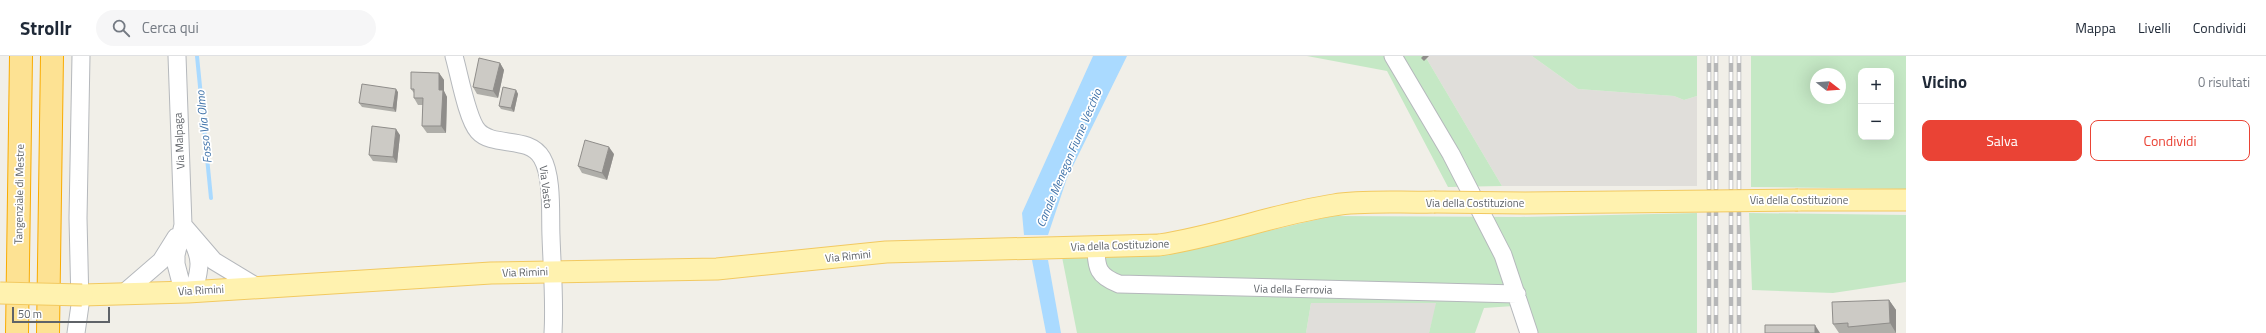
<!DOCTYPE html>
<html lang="it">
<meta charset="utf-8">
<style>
body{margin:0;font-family:"Titillium Web",sans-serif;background:#f6f6f7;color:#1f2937}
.controls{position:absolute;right:12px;top:12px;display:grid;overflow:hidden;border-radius:8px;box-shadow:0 4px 16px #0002}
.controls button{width:36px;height:36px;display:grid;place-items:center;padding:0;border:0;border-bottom:1px solid #e0e1e3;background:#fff;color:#1f2937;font:20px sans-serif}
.compass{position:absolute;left:1810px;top:12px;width:36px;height:36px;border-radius:50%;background:#fff;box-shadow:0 4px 16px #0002;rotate:107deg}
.scale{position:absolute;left:12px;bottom:10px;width:98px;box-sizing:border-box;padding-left:4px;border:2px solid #5f6368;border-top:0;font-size:11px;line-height:14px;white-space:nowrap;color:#5f6368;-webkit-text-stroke:3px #fff;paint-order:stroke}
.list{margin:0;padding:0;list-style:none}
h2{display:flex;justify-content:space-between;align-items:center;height:52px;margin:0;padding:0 16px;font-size:17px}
h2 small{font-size:13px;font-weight:400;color:#747a83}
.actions{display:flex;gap:8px;padding:12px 16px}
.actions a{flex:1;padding:9px 0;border:1px solid #ea4335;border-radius:8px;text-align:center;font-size:14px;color:#ea4335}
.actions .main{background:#ea4335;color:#fff}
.icon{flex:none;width:22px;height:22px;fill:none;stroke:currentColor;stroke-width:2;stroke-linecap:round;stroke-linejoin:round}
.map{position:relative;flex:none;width:1906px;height:277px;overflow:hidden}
header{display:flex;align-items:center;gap:24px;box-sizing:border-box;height:56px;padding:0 20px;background:#fff;border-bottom:1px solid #e0e1e3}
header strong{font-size:19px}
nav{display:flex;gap:22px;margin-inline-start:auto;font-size:14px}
.search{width:280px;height:36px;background:#f6f6f7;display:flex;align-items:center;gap:10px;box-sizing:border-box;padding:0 14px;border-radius:22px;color:#747a83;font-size:15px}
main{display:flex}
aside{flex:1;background:#fff}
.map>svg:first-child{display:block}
</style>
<header>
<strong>Strollr</strong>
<div class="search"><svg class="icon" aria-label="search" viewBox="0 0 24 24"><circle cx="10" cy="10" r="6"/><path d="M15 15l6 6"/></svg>Cerca qui</div>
<nav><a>Mappa</a><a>Livelli</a><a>Condividi</a></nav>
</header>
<main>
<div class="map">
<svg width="1906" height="277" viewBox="0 0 1906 277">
<rect width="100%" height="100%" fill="#f1efe8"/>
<!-- industrial -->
<path fill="#e0deda" d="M1425,0H1532L1578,33L1674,40L1684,44L1697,40V130H1502Z
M1311,247H1437L1429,277H1306Z"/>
<!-- green -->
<path fill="#c5e8c5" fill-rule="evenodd" d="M1307,0H1425L1502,130L1448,131L1387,15Z
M1532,0H1697V40L1684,44L1674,40L1578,33Z
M1751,0H1906V133L1751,131ZM1861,15H1891V81H1861ZM1816,18H1840V42H1816Z
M1697,157V277H1521L1514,250L1484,252L1475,277H1429L1436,247H1311L1306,277H1077L1062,201L1173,197L1332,160L1520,161Z
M1749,157L1906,159V226L1833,237L1752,234Z"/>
<!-- water -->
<path fill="#aadaff" d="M1093,0H1127L1067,122L1048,179H1024L1022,157Z
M1032,204H1048L1061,277H1046Z"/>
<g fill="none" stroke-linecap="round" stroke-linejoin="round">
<!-- stream -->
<path stroke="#aadaff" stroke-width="4" d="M197,0L211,142"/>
<defs>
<path id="minor" d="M177,0L183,169L176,199V208L181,227L188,236
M454,0C459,17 467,63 478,75C493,92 529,79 542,102C553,121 550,159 551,180C552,212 555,245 553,277
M1393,0L1451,98L1503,199L1529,277
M183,169L214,205L257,231
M192,185C203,205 199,214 194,235
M1096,191C1096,212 1098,220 1119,228L1517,238
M124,237L161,205L176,181
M76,277L80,249L78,162L81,0"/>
<path id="major" d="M1798,144H1906
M82,239L188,236L491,217L717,213L886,196L1159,189C1219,180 1275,158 1334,149C1363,144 1403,147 1434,146"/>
<path id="highway" d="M17,277L21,0
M48,277L52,0"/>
</defs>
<!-- minor casing -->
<use href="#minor" stroke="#b5b8bc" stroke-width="19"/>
<!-- major casing -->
<use href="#major" stroke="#f2c960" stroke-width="23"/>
<!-- highway casing -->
<use href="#highway" stroke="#f9ab00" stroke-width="24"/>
<!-- minor -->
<use href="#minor" stroke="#fff" stroke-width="17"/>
<!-- major -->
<use href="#major" stroke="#fff2af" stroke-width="21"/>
<!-- highway -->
<use href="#highway" stroke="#fde293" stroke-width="22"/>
<defs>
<path id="rail" d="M1709,277V0
M1716,277V0
M1731,277V0
M1739,277V0"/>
</defs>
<!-- rail casing -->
<use href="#rail" stroke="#b6b7b8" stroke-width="4.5"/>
<!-- rail -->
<use href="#rail" stroke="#fff" stroke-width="3" stroke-dasharray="9" stroke-linecap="butt"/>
<defs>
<path id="major-bridge" d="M1434,146L1525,147L1798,144
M0,237L82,239"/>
</defs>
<!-- major-bridge casing -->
<use href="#major-bridge" stroke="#f2c960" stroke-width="23" stroke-linecap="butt"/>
<!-- major-bridge -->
<use href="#major-bridge" stroke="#fff2af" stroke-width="21"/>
</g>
<!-- wall -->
<path fill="#afaea9" d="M500,7L504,14L498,42L477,38L473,31Z
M439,17L444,24V35L447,41L446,77H427L422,70L423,49H418L414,42V37L411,33Z
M516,34L518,38L514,56L501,53L499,50Z
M398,36L396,56L362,51L359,47Z
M400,79L397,107L373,105L369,99Z
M614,98L607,124L582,117L578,110Z
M1889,244L1896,254V277H1839L1833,268Z"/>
<!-- shaded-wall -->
<path fill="#8f8d8a" d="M1423,0H1429L1424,5L1421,2Z
M500,7L504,14L498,42L493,35Z
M439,17L444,24V35L447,41L446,77L441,70L439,34Z
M396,33L398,36L396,56L393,52Z
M516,34L518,38L514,56L511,52Z
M396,73L400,79L397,107L393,101Z
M609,91L614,98L607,124L602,117Z
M1889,244L1896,254V277L1890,267Z
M1815,269L1820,277H1815Z"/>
<!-- building -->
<path fill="#cccac5" stroke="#8f8d8a" d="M479,2L500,7L493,35L473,31Z
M411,16L439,17V34H443L441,70H422L423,42H414V33H411Z
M362,28L396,33L393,52L359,47Z
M503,31L516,34L511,52L499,50Z
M372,70L396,73L393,101L369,99Z
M585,84L609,91L602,117L578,110Z
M1889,244L1890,267L1848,271V267L1833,268L1832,246Z
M1765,269H1815V277H1765Z"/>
<g text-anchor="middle" stroke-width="3.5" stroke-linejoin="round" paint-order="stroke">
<!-- street labels -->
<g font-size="11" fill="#5f6368" stroke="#fff">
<text transform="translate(179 85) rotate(-93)" y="4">Via Malpaga</text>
<text transform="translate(546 131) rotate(83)" y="4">Via Vasto</text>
<text transform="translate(19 138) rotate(-89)" y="4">Tangenziale di Mestre</text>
<text x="1799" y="148">Via della Costituzione</text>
<text x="1475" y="151">Via della Costituzione</text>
<text transform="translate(1120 189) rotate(-2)" y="4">Via della Costituzione</text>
<text transform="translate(848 200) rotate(-6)" y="4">Via Rimini</text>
<text transform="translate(525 216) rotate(-2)" y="4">Via Rimini</text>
<text transform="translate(1293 233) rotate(1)" y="4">Via della Ferrovia</text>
<text transform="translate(201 234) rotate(-3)" y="4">Via Rimini</text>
</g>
<!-- water labels -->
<g font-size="12" font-style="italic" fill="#4174aa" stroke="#fff">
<text transform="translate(204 71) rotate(-96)" y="4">Fosso Via Olmo</text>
<text transform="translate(1069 102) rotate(-67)" y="4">Canale Menegon Fiume Vecchio</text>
</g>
</g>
</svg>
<div class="controls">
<button>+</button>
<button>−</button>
</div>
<svg class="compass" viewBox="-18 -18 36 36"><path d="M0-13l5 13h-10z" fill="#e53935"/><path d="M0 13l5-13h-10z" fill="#747a83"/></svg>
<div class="scale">50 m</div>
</div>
<aside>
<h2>Vicino<small>0 risultati</small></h2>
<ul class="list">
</ul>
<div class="actions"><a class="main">Salva</a><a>Condividi</a></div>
</aside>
</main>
